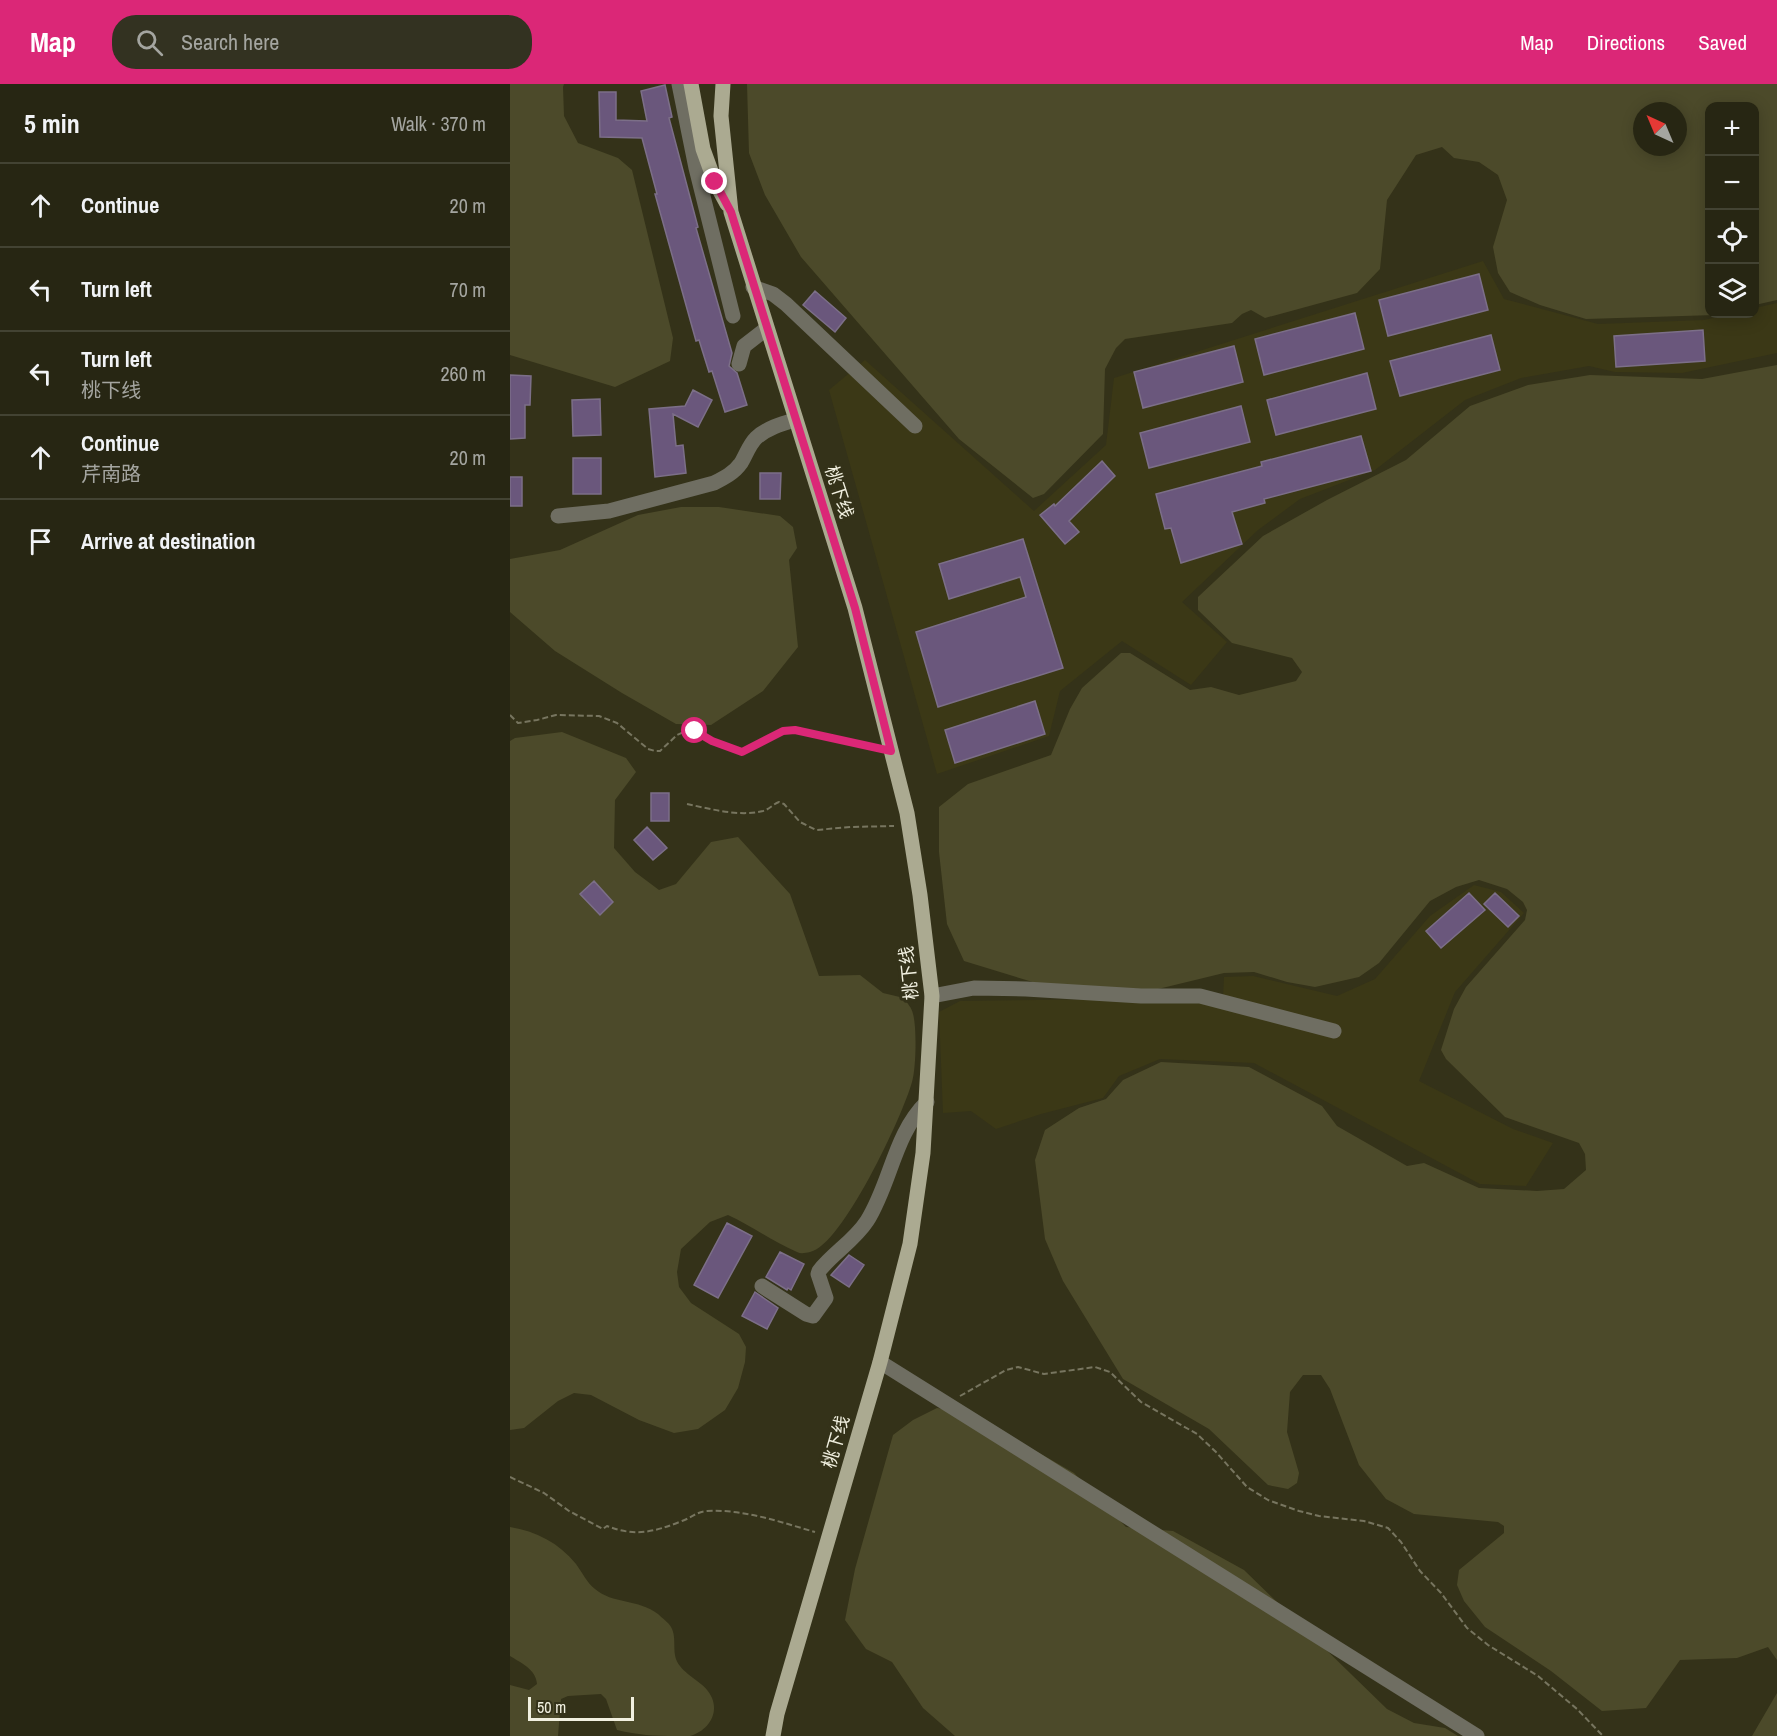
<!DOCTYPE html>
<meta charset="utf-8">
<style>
body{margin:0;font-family:"Archivo Narrow","Noto Sans SC",sans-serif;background:#333221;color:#f1f3f6}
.controls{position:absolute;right:18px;top:18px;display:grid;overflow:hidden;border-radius:12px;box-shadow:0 3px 15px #0003}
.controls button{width:54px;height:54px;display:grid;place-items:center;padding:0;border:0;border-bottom:2px solid #434333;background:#272613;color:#f1f3f6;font:30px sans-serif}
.compass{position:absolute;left:1123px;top:18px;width:54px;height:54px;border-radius:50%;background:#272613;box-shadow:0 3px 15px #0003;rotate:316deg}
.scale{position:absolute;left:18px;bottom:15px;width:106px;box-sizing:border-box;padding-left:6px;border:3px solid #f1f0e0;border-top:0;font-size:16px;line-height:21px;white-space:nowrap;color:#f1f0e0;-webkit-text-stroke:4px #343219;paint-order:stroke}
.stop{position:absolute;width:18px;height:18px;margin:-14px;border:4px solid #db2777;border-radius:50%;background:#fff}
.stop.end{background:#db2777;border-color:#fff;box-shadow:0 2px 6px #0008}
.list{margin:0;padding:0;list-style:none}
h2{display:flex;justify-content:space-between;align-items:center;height:78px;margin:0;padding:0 24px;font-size:26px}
h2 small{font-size:20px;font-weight:400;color:#a4a5a0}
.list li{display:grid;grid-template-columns:39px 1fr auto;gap:18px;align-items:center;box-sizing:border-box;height:84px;padding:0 24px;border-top:2px solid #434333}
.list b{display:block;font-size:22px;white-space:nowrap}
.list p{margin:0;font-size:20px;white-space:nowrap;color:#a4a5a0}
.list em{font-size:20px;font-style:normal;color:#a4a5a0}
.icon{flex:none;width:33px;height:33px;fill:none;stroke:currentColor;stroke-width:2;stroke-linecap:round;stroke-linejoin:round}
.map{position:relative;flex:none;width:1267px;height:1652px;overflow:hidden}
header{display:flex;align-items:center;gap:36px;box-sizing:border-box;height:84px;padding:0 30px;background:#db2777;color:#fff}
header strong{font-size:28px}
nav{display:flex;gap:33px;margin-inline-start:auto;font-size:21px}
.search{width:420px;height:54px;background:#333221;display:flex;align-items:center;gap:15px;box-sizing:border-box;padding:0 21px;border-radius:24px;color:#a4a5a0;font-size:22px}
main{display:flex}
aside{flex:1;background:#272613}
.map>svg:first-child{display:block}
</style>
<header>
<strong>Map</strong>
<div class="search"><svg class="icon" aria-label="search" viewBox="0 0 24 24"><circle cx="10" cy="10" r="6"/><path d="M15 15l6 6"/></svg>Search here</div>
<nav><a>Map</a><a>Directions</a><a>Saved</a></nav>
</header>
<main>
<aside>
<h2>5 min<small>Walk · 370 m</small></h2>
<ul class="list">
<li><svg class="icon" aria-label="ahead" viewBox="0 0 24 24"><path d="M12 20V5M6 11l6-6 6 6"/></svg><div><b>Continue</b></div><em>20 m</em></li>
<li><svg class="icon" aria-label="left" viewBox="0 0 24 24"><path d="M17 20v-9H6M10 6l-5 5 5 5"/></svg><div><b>Turn left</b></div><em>70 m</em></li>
<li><svg class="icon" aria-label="left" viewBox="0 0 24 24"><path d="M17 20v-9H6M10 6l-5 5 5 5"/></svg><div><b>Turn left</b><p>桃下线</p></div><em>260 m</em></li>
<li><svg class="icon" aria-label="ahead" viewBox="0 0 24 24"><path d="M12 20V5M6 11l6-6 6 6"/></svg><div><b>Continue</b><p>芹南路</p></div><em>20 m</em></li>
<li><svg class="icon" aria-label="arrive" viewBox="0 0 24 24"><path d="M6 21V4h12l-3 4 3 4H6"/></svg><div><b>Arrive at destination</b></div></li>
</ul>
</aside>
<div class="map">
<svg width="1267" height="1652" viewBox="0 0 1267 1652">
<rect width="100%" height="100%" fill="#343219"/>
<!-- built -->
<path fill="#3b3816" d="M973,177L994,215L1088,240L1194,236L1222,230H1244L1245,224L1267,219V269L1172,289L1105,288L1079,282L1011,294L955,316L865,386L790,415L748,446L672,518L717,558L681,601L612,557L550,607L539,652L427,690L319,306L355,276L524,427L596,361L604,294Z
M964,801L991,808L1014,829L945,908L909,997L1003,1045L1043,1059L1016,1102L970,1100L744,979L650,975L609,992L593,1014L531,1030L486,1045L461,1027L433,1029L429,928L450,917L713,914L714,893L743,892L827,912L865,895L920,832Z"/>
<!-- green -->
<path fill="#4c4a2a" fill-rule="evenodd" d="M0,0H54L53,3L54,32L68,59L108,74L122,86L163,254L160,277L105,303L0,271Z
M237,0H1267V216L1245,221L1244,22H1200V230H1210L1205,231L1076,235L1030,221L1000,208L988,189L983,163L997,116L988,91L969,78L944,74L932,63L906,71L877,116L870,185L847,209L755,234L741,226L732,230L722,239L615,255L606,264L595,285L593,350L534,410L523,414L449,355L291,173L255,111L239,69ZM1132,27H1168V63H1132Z
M1267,281V1576L1258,1563L1227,1574L1170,1576L1136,1624L1092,1627L1041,1587L975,1543L954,1517L947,1501L949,1486L994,1449V1442L988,1438L904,1430L876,1415L849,1381L820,1305L811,1291H793L780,1308L777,1348L789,1389L787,1399L778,1405L758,1401L699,1345L613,1295L553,1197L535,1155L525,1076L535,1046L569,1024L596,1015L613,996L651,978L739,983L812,1022L827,1042L897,1082L914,1079L969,1104L1027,1107L1054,1105L1076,1086L1075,1070L1069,1059L995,1033L936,975L931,966L944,925L956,903L1015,836L1017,826L1013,818L997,805L969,796L946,803L920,817L869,879L849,893L805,903L777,898L744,888L714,889L644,906L526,899L454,877L437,840L429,768V723L458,700L541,671L560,625L572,604L611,569H620L680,606L701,603L729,611L786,597L792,588L782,574L722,559L688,526V513L753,452L817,416L896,376L960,322L1018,301L1080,291L1192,295Z
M171,423H209L270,432L283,443L287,464L279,476L288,563L253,607L201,641L166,640L112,609L45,567L0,528V475L50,466L128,431Z
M52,648L116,674L126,688L105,716L104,764L125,788L149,806L166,800L201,758L228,753L280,810L309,892L350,891L373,909L394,914C397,919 402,924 403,930C407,944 406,985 402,998C393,1031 332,1162 300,1168C295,1169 291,1170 287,1168C263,1158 242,1142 218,1131L200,1138L171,1165L167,1188L169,1203L181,1219L229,1250L236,1263L235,1278L228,1304L215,1326L188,1345L164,1349L129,1336L81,1311L64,1309L48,1317L14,1344L0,1346V657L5,654Z
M427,1324L460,1329L564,1389L616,1443L663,1447L734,1486L877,1625L904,1639L935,1644L948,1652H445L413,1624L382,1578L356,1565L335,1536L345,1485L383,1351L403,1336Z
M0,1443C26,1447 49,1459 66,1480C72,1488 77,1499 85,1505C102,1520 129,1515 148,1530C152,1534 159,1539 161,1543C168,1555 160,1570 170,1582C179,1594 196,1599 202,1614C209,1631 197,1647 180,1652C176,1652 170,1652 166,1652C144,1652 128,1651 107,1646L96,1615L91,1610L58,1612L51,1615L48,1652H0V1601L19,1606L27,1600C26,1585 11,1579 0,1572Z
M1267,1609V1652H1242Z"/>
<!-- building -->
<path fill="#6a577c" stroke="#7c6f88" stroke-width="1.5" d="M155,1L162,33L159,34L188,143L186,144L222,269L219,282L227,289L237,321L215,328L202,287L199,288L189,256L186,257L145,110H147L132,54L90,53L89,8H106V36L137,37L131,7Z
M969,190L978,226L878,252L869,216Z
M305,207L336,234L325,248L293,221Z
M845,229L854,265L754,291L745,255Z
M1193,246L1195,277L1106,283L1104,252Z
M981,251L990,286L890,312L880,277Z
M724,262L733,298L633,324L624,288Z
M857,289L866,325L766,351L757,316Z
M0,291L21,292L20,321H15V354L0,355Z
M183,306L202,316L188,343L163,330L166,362L173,361L176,389L145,393L139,325L175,322Z
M90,315L91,351L63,352L62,316Z
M731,322L740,358L639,384L630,349Z
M851,352L861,387L754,415L755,419L722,428L732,460L671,479L661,444L655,445L646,410L752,382L751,378Z
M63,374H91V410H63Z
M592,377L605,392L559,437L569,448L555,460L530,431L544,420L545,422Z
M250,389H271L270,415H250Z
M0,393H12V422H0Z
M513,455L553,584L428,623L406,548L516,513L510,493L439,515L429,480Z
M525,617L535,650L445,679L435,646Z
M141,709H159V737H141Z
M137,743L157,764L143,776L124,756Z
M84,797L103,818L90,831L70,810Z
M959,809L975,826L931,864L916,847Z
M985,809L1009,832L998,843L974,820Z
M217,1139L242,1152L208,1214L184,1201Z
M270,1168L294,1180L281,1206L278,1204L277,1206L256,1193Z
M339,1171L354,1181L339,1203L321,1191Z
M245,1208L268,1224L257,1245L232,1232Z"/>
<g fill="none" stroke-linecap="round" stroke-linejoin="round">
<!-- path -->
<path stroke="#77755f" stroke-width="2" stroke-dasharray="6 3" stroke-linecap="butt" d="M0,631L8,639L27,636L46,631L89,632L107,639L138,665L145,667H150L167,651L176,647H185L226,667L232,668L273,647L285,646L367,664
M177,720C201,725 229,733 253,727C260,725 263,720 269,718L274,720L290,738L306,746L341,743L384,742
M450,1312L496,1286L508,1283L534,1290L585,1283L600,1288L631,1318L687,1350L706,1368L737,1403L758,1416L789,1427L809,1432L854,1437L878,1444L891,1458L910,1487L931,1509L957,1544L978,1561L1028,1592L1067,1625L1093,1652
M0,1393L34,1409L59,1427L93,1445L97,1442C125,1453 144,1448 172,1437C181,1434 186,1428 197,1427C234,1425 270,1438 305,1448"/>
<!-- minor -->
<path stroke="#6f6e62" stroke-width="15" d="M169,0L186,84L223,232
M243,203L263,210L276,220L405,342
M229,280L234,262L256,245
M48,432L99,427L204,399C214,394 224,389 231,379C236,371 239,361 246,354C257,344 271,340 285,336
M422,912L464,904L516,905L631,912H690L824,947
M252,1202L296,1230L303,1232L316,1214L308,1190L309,1187C323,1169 344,1157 357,1137C381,1099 384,1050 417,1018
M370,1278L967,1652"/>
<!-- major -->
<path stroke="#abaa91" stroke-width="15" d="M181,0L193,65L205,98L217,120
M213,0L211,32L221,128L345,524L397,729L410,811L422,912L413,1069L400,1160L370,1278L267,1630L263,1652"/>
</g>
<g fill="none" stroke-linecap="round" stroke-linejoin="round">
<!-- route -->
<path stroke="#db2777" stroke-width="8" d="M185,647L202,657L232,668L273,647L285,646L381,667L345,524L221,128L205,98"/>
</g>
<g text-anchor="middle" stroke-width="6" stroke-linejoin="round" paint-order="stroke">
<!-- street labels -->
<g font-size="18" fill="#f1f0e0" stroke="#343219">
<text transform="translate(329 408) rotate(72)" y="6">桃下线</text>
<text transform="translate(399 889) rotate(-96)" y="6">桃下线</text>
<text transform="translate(326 1358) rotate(-74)" y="6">桃下线</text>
</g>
</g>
</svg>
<div class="controls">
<button>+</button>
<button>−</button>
<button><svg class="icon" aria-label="locate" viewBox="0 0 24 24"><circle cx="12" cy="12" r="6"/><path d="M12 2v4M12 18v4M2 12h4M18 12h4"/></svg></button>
<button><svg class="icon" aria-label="layers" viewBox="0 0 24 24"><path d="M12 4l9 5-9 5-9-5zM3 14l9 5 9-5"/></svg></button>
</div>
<svg class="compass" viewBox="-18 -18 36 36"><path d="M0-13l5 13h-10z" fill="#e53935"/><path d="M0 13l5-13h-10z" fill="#a4a5a0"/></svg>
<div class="scale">50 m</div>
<div class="stop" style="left:185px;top:647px"></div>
<div class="stop end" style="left:205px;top:98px"></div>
</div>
</main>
